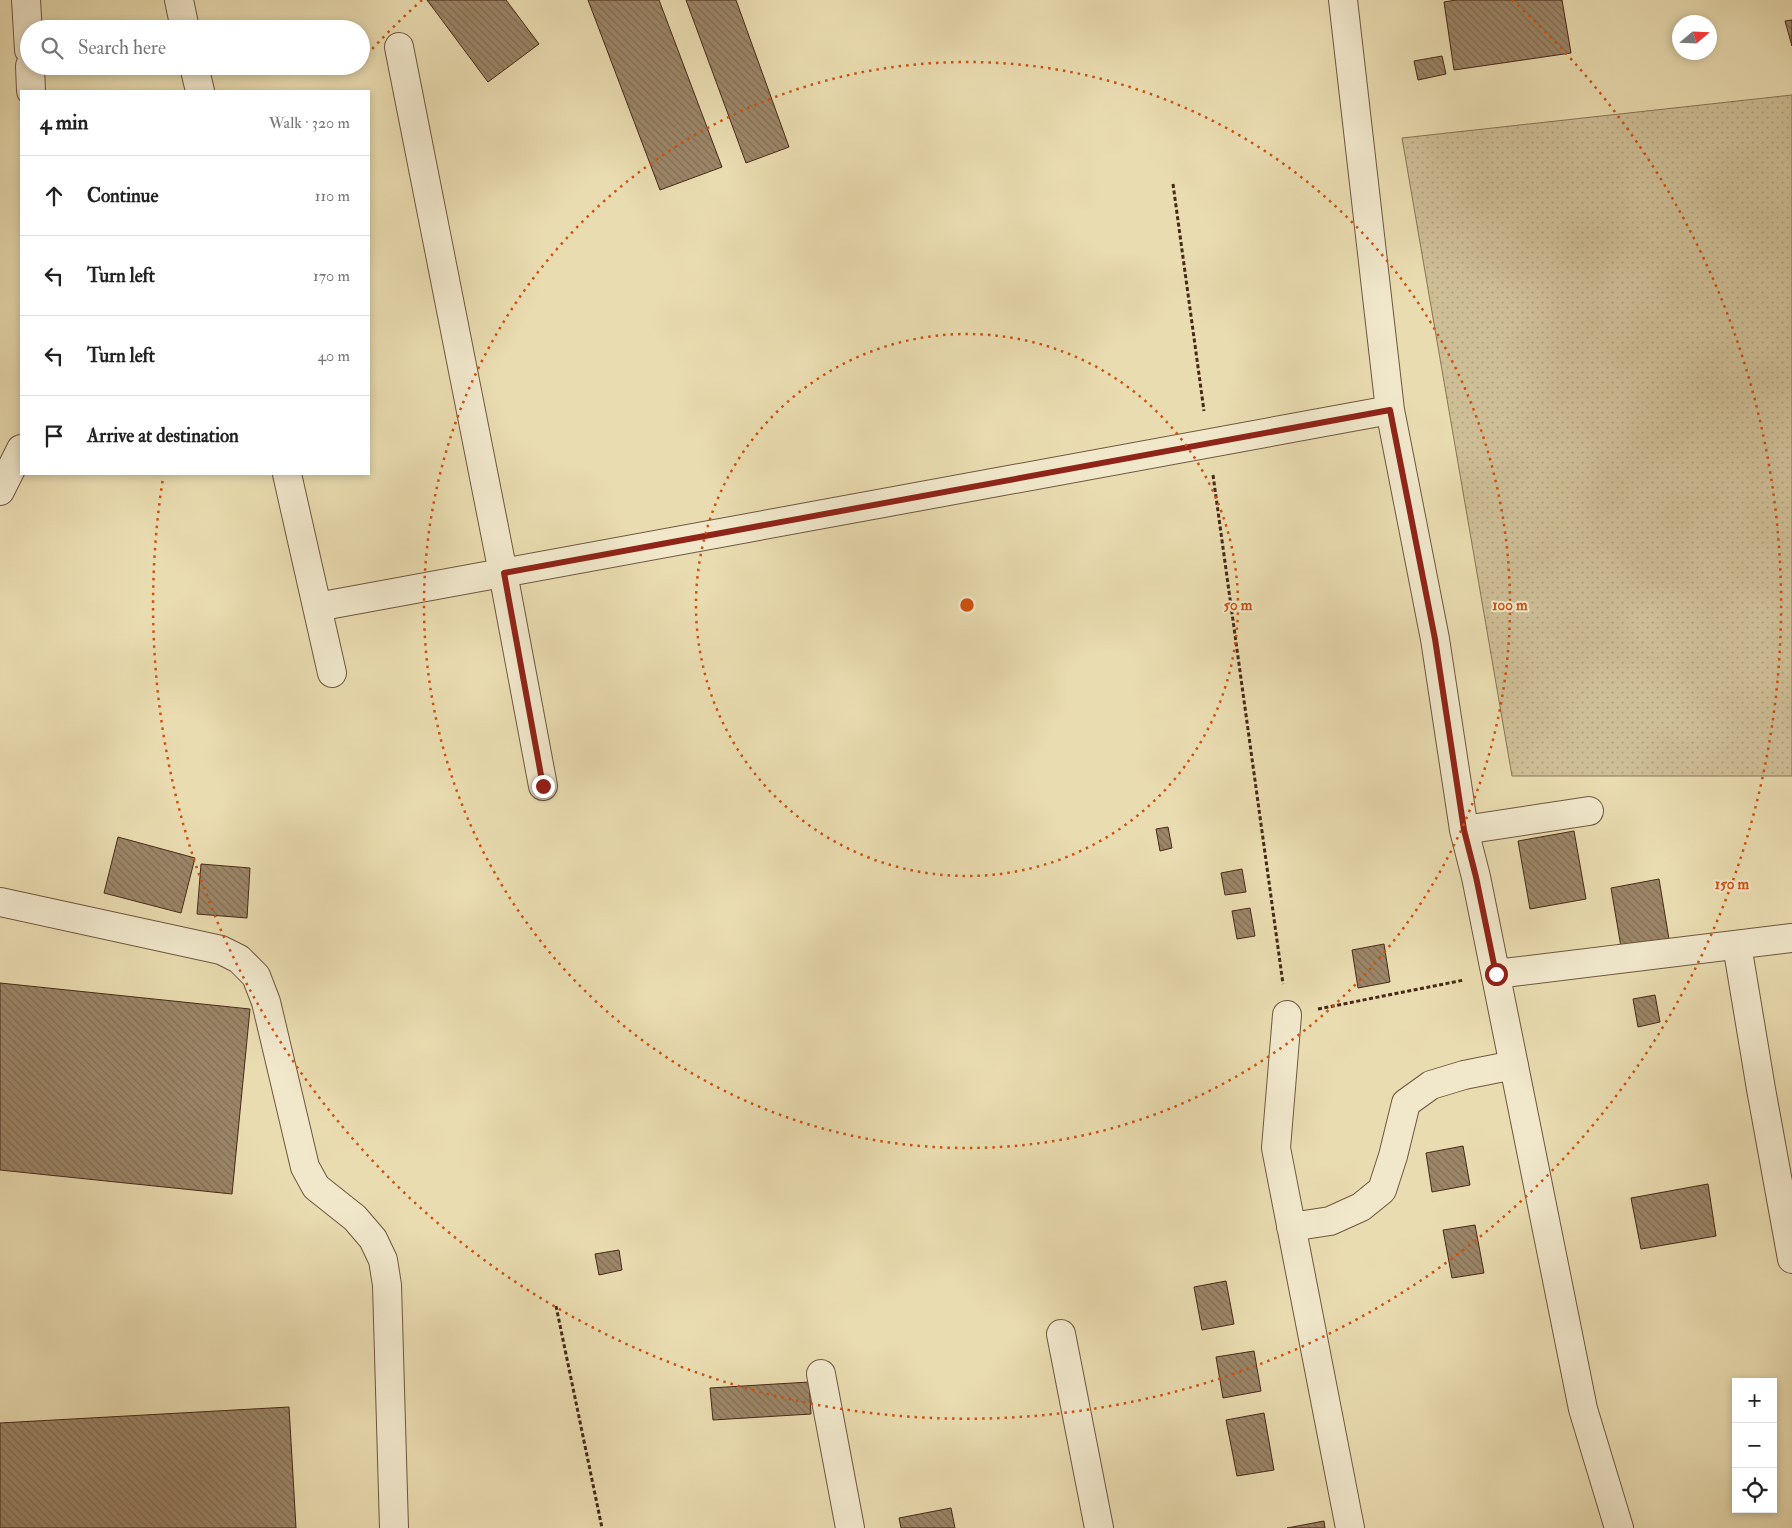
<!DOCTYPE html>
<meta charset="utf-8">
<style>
body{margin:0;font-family:"IM FELL Double Pica",serif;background:#f6f6f6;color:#222}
.controls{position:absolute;right:15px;bottom:15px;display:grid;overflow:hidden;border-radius:0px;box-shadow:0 2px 8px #0003}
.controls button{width:45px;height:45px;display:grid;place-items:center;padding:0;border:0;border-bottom:1px solid #e0e0e0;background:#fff;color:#222;font:25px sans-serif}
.compass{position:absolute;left:1672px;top:15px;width:45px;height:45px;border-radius:50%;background:#fff;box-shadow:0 2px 8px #0003;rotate:71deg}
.stop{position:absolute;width:15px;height:15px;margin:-11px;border:4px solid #8f2418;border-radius:50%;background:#fff}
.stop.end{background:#8f2418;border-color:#fff;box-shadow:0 1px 5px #0008}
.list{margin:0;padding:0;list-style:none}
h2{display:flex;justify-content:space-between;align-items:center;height:65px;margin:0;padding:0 20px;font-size:21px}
h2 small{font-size:16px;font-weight:400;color:#767676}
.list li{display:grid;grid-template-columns:32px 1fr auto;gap:15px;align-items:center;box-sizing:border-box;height:80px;padding:0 20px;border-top:1px solid #e0e0e0}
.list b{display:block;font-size:19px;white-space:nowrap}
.list em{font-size:16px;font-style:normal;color:#767676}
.icon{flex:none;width:28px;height:28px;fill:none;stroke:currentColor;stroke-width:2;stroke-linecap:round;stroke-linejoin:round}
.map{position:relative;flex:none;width:1792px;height:1528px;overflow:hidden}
.search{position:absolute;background:#fff;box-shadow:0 2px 8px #0003;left:20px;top:20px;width:350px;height:55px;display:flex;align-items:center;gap:12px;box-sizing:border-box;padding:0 18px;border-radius:28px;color:#767676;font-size:19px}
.panel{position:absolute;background:#fff;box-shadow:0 2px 8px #0003;left:20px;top:90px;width:350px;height:385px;border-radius:0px}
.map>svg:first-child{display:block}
</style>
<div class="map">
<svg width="1792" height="1528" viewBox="0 0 1792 1528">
<defs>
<pattern id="grass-dots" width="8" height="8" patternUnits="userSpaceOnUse" patternTransform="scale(1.25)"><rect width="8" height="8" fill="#cebe96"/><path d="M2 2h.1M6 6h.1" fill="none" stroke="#b2a381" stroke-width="1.8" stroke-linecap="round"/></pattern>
<pattern id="building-back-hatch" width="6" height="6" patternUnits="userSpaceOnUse" patternTransform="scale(1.25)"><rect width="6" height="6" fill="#9c8668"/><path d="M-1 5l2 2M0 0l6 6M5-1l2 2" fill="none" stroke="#816e55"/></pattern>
</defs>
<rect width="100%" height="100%" fill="#e9dcb0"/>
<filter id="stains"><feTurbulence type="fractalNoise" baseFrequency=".004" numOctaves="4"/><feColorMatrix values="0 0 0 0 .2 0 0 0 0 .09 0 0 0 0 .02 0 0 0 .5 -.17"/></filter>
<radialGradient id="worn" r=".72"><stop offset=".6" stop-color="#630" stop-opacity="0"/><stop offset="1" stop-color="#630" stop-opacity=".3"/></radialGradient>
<!-- grass -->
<path fill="url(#grass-dots)" stroke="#8b7458" d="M1792,95V776H1512L1402,138Z"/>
<!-- building -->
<path fill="url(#building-back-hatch)" stroke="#482919" d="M427,0H506L539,44L488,82Z
M588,0H659L722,167L660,190Z
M686,0H736L789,147L746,163Z
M1456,0H1562L1571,53L1454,70L1444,2Z
M1792,20V46L1785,21Z
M1442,56L1446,74L1418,80L1414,61Z
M1168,827L1172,848L1160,851L1156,829Z
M1574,831L1586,899L1530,909L1518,841Z
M118,837L195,858L181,913L104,893Z
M201,864L250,868L247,918L197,914Z
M1242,869L1246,892L1225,895L1221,873Z
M1659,879L1669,939L1621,947L1611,888Z
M1250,908L1255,936L1237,939L1232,911Z
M1384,944L1390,982L1358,988L1352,950Z
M0,983L250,1009L232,1194L0,1170Z
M1655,995L1660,1022L1638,1027L1633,999Z
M1463,1146L1470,1185L1432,1192L1426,1153Z
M1708,1184L1716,1236L1641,1249L1631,1198Z
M1475,1225L1484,1273L1452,1278L1443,1230Z
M619,1250L622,1270L599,1275L595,1254Z
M1226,1281L1234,1324L1202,1330L1194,1287Z
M1254,1351L1261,1391L1223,1398L1216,1357Z
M809,1382L811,1414L713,1420L710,1388Z
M289,1407L296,1528H0V1423Z
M1264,1413L1274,1470L1237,1476L1226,1420Z
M951,1508L955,1528H901L899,1518Z
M1324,1521L1325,1528H1287Z"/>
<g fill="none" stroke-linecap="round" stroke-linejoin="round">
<defs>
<path id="minor" d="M26,0L29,50
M179,0L185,29
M1343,0L1390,410L1435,639L1464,830L1476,877L1583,1409L1619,1528
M399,47L503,573L543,786
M30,66L31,91
M194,66L200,91
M287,474L332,673
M0,491L21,449
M317,607L1390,410
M1464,830L1589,811
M0,902L221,950L239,959L256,976L266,1002L305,1167L316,1187L355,1218L373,1239L383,1260L387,1285L394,1528
M1737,945L1761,1089L1792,1259
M1496,974L1792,938
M1287,1015L1276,1148L1350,1528
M1291,1227L1330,1221L1361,1207L1382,1190L1393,1156L1406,1103L1431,1085L1464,1075L1514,1065
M1061,1334L1099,1528
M821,1374L850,1528"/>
</defs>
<!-- minor casing -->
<use href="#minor" stroke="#70563f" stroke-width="30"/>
<!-- path -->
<path stroke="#482919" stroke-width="3" stroke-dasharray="4 2.5" stroke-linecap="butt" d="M1173,184L1204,411
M1213,475L1283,984
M1318,1009L1464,980
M556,1306L602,1528"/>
<!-- minor -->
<use href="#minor" stroke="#f1e8cc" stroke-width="28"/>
</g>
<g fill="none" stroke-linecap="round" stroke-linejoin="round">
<!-- route -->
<path stroke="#8f2418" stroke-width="6" d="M543,786L504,573L1390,410L1435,639L1464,830L1476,877L1496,974"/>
</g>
<!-- distance rings -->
<g fill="none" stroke="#d0520e" stroke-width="2.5" stroke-dasharray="2.5 5">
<circle cx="967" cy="605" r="271"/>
<circle cx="967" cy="605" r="543"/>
<path d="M362 60A814 814 0 0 1 422 0M1512 0A814 814 0 1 1 163 478"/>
</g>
<circle cx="967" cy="605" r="8" fill="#d0520e" stroke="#f1e8cc" stroke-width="2.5"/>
<g font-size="15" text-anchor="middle" font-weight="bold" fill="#d0520e" stroke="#f1e8cc" stroke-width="4" stroke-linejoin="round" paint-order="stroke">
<text x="1238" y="610">50 m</text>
<text x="1510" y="610">100 m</text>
<text x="1732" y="889">150 m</text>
</g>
<rect width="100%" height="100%" filter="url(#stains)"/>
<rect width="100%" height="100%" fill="url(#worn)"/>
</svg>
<div class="controls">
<button>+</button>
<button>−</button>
<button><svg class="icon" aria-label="locate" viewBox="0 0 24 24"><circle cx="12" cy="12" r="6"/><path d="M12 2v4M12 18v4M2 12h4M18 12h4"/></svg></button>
</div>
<svg class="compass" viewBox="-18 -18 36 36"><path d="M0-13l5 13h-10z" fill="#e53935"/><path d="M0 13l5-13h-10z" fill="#767676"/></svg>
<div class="stop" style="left:1496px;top:974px"></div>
<div class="stop end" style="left:543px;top:786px"></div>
<div class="search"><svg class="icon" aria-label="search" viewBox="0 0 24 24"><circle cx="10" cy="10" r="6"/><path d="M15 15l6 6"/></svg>Search here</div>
<section class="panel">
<h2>4 min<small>Walk · 320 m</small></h2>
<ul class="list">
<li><svg class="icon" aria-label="ahead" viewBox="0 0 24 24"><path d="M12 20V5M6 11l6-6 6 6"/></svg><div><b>Continue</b></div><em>110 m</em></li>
<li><svg class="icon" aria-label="left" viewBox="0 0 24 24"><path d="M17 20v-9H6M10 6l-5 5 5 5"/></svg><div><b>Turn left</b></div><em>170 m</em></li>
<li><svg class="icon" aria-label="left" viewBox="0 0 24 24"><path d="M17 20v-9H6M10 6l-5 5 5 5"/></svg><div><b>Turn left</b></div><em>40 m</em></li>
<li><svg class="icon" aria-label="arrive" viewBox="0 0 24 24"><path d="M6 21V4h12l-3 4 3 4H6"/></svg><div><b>Arrive at destination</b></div></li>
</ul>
</section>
</div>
